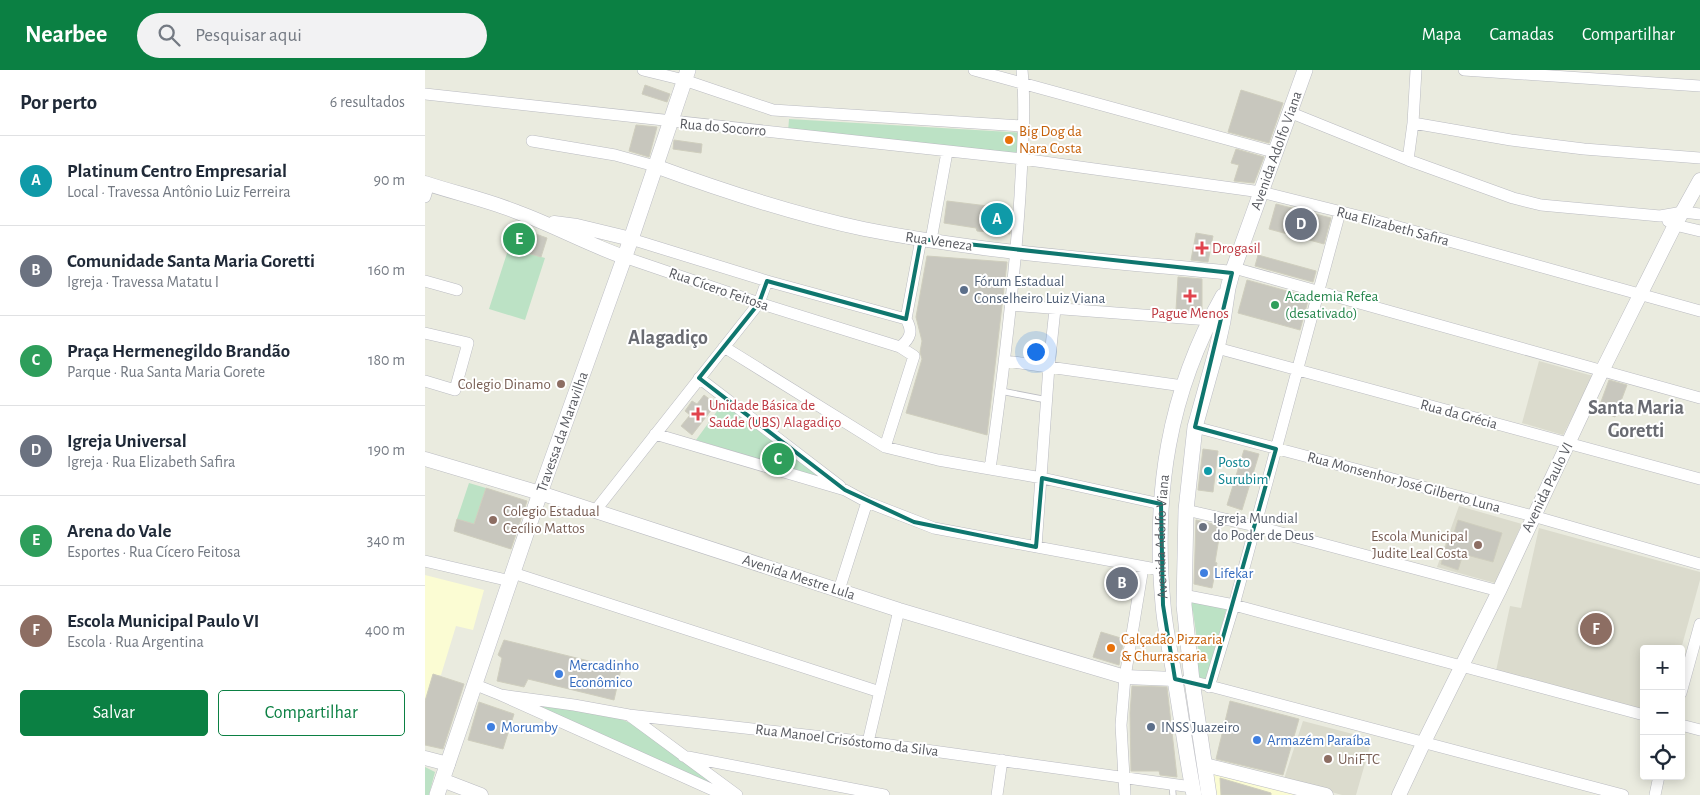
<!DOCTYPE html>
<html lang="pt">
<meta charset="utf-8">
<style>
body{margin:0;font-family:"Alegreya Sans",sans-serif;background:#f2f2f3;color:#1f2937}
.controls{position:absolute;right:15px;bottom:15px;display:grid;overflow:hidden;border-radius:5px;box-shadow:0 2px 12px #0003}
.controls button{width:45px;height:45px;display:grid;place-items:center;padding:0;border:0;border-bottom:1px solid #e0e1e3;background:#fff;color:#1f2937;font:25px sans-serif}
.you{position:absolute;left:610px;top:281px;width:18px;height:18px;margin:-12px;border:4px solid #fff;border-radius:50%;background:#1a73e8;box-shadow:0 0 0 8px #1a73e833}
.badge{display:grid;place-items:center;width:32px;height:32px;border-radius:50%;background:#0b8043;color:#fff;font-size:16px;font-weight:700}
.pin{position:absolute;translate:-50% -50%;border:2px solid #fff;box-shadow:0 1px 5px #0006}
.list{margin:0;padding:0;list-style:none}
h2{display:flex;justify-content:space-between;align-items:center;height:65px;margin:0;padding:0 20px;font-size:21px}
h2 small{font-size:16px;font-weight:400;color:#747a83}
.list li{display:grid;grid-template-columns:32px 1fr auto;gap:15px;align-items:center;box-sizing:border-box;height:90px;padding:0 20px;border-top:1px solid #e0e1e3}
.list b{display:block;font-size:19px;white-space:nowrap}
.list p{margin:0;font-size:16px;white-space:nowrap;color:#747a83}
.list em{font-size:16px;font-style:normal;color:#747a83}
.actions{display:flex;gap:10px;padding:15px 20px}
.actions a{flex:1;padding:11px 0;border:1px solid #0b8043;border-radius:5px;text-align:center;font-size:18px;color:#0b8043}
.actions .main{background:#0b8043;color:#fff}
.icon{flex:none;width:28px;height:28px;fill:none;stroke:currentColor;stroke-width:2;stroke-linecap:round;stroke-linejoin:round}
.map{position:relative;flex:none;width:1275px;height:725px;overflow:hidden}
header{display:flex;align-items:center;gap:30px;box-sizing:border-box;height:70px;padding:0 25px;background:#0b8043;color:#fff}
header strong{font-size:24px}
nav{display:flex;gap:28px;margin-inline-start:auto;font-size:18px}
.search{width:350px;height:45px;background:#f2f2f3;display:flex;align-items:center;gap:12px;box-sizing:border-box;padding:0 18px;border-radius:28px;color:#747a83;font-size:19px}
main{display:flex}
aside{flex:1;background:#fff}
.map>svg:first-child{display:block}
</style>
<header>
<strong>Nearbee</strong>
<div class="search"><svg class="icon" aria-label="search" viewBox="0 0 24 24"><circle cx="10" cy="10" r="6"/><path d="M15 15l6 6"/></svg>Pesquisar aqui</div>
<nav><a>Mapa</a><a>Camadas</a><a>Compartilhar</a></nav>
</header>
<main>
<aside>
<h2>Por perto<small>6 resultados</small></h2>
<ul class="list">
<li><span class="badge" style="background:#0f9aa8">A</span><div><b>Platinum Centro Empresarial</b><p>Local · Travessa Antônio Luiz Ferreira</p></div><em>90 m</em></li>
<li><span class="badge" style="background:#6b7280">B</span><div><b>Comunidade Santa Maria Goretti</b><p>Igreja · Travessa Matatu I</p></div><em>160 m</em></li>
<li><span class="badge" style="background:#2e9e5b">C</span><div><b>Praça Hermenegildo Brandão</b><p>Parque · Rua Santa Maria Gorete</p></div><em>180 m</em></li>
<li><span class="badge" style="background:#6b7280">D</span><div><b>Igreja Universal</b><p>Igreja · Rua Elizabeth Safira</p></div><em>190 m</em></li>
<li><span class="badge" style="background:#2e9e5b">E</span><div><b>Arena do Vale</b><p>Esportes · Rua Cícero Feitosa</p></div><em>340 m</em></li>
<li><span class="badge" style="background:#8d6e63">F</span><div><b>Escola Municipal Paulo VI</b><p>Escola · Rua Argentina</p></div><em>400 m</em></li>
</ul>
<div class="actions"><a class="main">Salvar</a><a>Compartilhar</a></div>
</aside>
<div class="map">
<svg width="1275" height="725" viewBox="0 0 1275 725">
<rect width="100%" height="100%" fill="#eaebdf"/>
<!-- commercial -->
<path fill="#fbfcd3" d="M0,505L59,520L48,560L31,556L16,605H8L0,631Z
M786,701L875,725H790Z"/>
<!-- education -->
<path fill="#dbdbcd" d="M1114,291L1168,306L1138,365L1097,353Z
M1034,436L1097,454L1070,513L1012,497Z
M1114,458L1275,502V510L1256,579H1219V640L1071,601L1085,536L1096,538Z
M878,651L947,669L931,725H917L859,709Z"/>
<!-- green -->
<path fill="#bce2c5" d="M364,49L601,63L600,84L363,62Z
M89,157L105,162L99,182L120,188L100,250L64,239L84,177H83Z
M298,333L397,408L271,370Z
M44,413L61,418L49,454L32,449Z
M764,528L800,537L801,540L782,608L779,610L774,609L771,593L774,584L768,542L764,535Z
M106,633L177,641L212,656L299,719Z
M0,697L10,702L4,725H0Z"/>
<!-- building -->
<path fill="#c8c7be" stroke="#cfcebe" d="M220,15L245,24L242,32L217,24Z
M816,20L858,33L844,73L803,62Z
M211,55L232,57L224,87L204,81Z
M249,70L277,74L276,83L248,79Z
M811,79L839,87L829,113L809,111L814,95L806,93Z
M522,131L587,139L585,164L552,161L551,158L519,153Z
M851,134L906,148L899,174L844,159Z
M105,162L122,168L116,187L99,182Z
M771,163L788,166L783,192L766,190Z
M833,185L891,201L888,212L830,196Z
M502,186L582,192L562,365L481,343L497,289L495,282L497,271L491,247Z
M753,207L777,209V242L751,240Z
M822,210L884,227L875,260L813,243Z
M1184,310L1202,315L1190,347L1173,340Z
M279,325L291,334L267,365L256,356L265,345L260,341L267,331L272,334Z
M778,379L793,381L788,422L773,420Z
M819,380L834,384L817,440L802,435Z
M61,418L102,431L86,479L29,461L32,449L49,454Z
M771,450L796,456L790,492L792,493L787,518L769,514Z
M1033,450L1077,463L1068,492L1038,484L1033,500L1016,494L1025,462L1029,463Z
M676,562L699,569L694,595L668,587Z
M79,570L196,599L189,630L103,609L99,617L72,611L77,588L73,585Z
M8,604L39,614L18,679L0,675V631Z
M707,616L742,617L752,707L735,705L734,701H706L705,643Z
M805,631L874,649L858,705L791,689Z
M54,632L89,644L78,679L43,670Z
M795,708L846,723V725H796Z"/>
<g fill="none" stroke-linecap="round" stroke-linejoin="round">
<defs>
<path id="service" d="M576,321L622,330
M747,714L748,725"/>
<path id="minor" d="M218,0L259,10L348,40L597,56
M549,0L849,82
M1039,0L1275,16
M0,24L597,89L836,122L945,149L1275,241
M864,42L983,90L1088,128L1116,135L1235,146L1258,142L1275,144
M988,53L1086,70L1159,79L1275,88
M107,71L190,85L230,96
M983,90L988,53L991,0
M0,127L4,114
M1243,151L1250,155L1275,161
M206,169L342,211L481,249
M506,170L522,82
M199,187L334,233L475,277L489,286L460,377
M809,198L1275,328
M0,211L32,220
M585,235L785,250
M0,263L43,273L30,320L0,311
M299,277L460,377L513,390L617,408L736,434
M475,277C486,268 488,261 481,249L496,169
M792,278L1275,409
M581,291L758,316
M274,308L415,416
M770,357L1108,446L1275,494
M230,364L420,420L442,432L509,458L736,500
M565,399C578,308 589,217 595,126C597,85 601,41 597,0
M761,440L830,456L1074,521
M170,441L334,233L342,211
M611,477L624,296L630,239
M0,491L85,511
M88,503L455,622
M414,520L442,432
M758,525L809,535L1219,645
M762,610L1198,725
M51,615L76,625L299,725
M784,617L809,535L915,142
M1256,623L1275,554
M76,625L149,635L204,645L443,672L767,717
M205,646L312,725
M1256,655L1275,660
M443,672L474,540
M258,686L459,725
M572,725L577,690
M700,725L696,655L700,607L718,497
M1230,725L1234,706"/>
<path id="tertiary" d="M230,96C298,121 368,144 439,159C560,183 684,191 807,203
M0,113C30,123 62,130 92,142C128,155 162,174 199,187
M129,153L152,156L206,169
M0,389L115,423L474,540L700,607L750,609
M0,688L23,694
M780,695L901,725
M17,710L56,725
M974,725L998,674L1074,521L1177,301L1250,155L1275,110"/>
<g id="secondary">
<path id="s1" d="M12,725L115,423L206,169L263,0"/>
<path id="s2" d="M769,725C762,689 757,652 751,616C747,589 740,561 738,534C728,423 743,323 798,226"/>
<path id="s3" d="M784,725L767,611L759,535L761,440L770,357L792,278L798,251L803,218L807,203L880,0"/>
</g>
</defs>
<!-- service casing -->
<use href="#service" stroke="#babbc1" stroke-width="7"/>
<!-- minor casing -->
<use href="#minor" stroke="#babbc1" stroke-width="12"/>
<!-- tertiary casing -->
<use href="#tertiary" stroke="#babbc1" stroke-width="15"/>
<!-- secondary casing -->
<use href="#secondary" stroke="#bcbdc5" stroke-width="16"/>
<!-- service -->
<use href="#service" stroke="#fff" stroke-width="5.5"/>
<!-- minor -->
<use href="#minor" stroke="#fff" stroke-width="11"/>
<!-- tertiary -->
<use href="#tertiary" stroke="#fff" stroke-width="14"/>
<!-- secondary -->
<use href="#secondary" stroke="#fff" stroke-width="15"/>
</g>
<!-- marked area -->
<path fill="none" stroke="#0f766e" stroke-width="4" stroke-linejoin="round" d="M496,169L807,203L770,357L851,379L784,617L750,609L738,535L736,434L617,408L611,477L489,452L420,420L274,308L334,233L342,211L481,249Z"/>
<!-- markers -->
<g fill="#e8710a" stroke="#fff" stroke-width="2">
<circle cx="584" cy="70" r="5"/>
<circle cx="686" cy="578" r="5"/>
</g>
<g fill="#e0444e" stroke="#fff" stroke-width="2">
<path d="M774.5 170.5h5v5h5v5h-5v5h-5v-5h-5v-5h5z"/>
<path d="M762.5 218.5h5v5h5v5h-5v5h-5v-5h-5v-5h5z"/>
<path d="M270.5 336.5h5v5h5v5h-5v5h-5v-5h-5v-5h5z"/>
</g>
<g fill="#5c6f8a" stroke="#fff" stroke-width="2">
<circle cx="539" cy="220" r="5"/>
<circle cx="726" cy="657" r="5"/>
</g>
<circle fill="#2e9e5b" stroke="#fff" stroke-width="2" cx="850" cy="235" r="5"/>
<g fill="#8d6e63" stroke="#fff" stroke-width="2">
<circle cx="136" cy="314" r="5"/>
<circle cx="68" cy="450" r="5"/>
<circle cx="1053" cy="475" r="5"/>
<circle cx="903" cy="689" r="5"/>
</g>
<circle fill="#0f9aa8" stroke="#fff" stroke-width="2" cx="783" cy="401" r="5"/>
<circle fill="#6b7280" stroke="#fff" stroke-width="2" cx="778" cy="457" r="5"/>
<g fill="#3f7fe0" stroke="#fff" stroke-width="2">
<circle cx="779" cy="503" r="5"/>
<circle cx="134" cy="604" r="5"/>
<circle cx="66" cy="657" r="5"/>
<circle cx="832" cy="670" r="5"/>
</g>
<g text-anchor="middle" stroke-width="4" stroke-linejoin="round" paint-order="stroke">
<!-- street labels -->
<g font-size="15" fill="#585a60" stroke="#fff">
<text transform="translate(298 57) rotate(5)" y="5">Rua do Socorro</text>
<text dy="5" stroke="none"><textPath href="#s3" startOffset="659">Avenida Adolfo Viana</textPath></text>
<text transform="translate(968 156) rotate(15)" y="5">Rua Elizabeth Safira</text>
<text transform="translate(514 171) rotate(8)" y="5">Rua Veneza</text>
<text transform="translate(294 219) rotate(19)" y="5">Rua Cícero Feitosa</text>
<text transform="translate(1034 344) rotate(15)" y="5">Rua da Grécia</text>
<text dy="5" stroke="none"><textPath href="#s1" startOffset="384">Travessa da Maravilha</textPath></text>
<text transform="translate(979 412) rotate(15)" y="5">Rua Monsenhor José Gilberto Luna</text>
<text transform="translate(1122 417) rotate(-64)" y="5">Avenida Paulo VI</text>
<text dy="5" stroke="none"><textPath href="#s2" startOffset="261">Avenida Adolfo Viana</textPath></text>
<text transform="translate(374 507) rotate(18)" y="5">Avenida Mestre Lula</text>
<text transform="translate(422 670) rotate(7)" y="5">Rua Manoel Crisóstomo da Silva</text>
</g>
<!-- food labels -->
<g font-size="15" fill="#c56008" stroke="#fff" text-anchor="start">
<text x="594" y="66">Big Dog da<tspan x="594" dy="17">Nara Costa</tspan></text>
<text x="696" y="574">Calçadão Pizzaria<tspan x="696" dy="17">&amp; Churrascaria</tspan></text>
</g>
<!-- health labels -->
<g font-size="15" fill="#be3a42" stroke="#fff" text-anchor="start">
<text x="787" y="183">Drogasil</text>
<text x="765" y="248" text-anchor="middle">Pague Menos</text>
<text x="284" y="340">Unidade Básica de<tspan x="284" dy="17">Saúde (UBS) Alagadiço</tspan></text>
</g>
<!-- service labels -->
<g font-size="15" fill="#4e5e75" stroke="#fff" text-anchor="start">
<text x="549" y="216">Fórum Estadual<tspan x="549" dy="17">Conselheiro Luiz Viana</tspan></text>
<text x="736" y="662">INSS Juazeiro</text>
</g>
<!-- leisure labels -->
<g font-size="15" fill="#27864d" stroke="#fff" text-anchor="start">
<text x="860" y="231">Academia Refea<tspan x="860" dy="17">(desativado)</tspan></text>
</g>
<!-- education labels -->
<g font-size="15" fill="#785e54" stroke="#fff" text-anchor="end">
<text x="126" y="319">Colegio Dinamo</text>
<text x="78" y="446" text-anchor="start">Colegio Estadual<tspan x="78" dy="17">Cecílio Mattos</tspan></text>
<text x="1043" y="471">Escola Municipal<tspan x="1043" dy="17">Judite Leal Costa</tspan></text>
<text x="913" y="694" text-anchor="start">UniFTC</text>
</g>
<!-- culture labels -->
<g font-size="15" fill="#0d838f" stroke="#fff" text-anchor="start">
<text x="793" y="397">Posto<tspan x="793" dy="17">Surubim</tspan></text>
</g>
<!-- worship labels -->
<g font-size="15" fill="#5b616d" stroke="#fff" text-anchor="start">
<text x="788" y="453">Igreja Mundial<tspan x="788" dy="17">do Poder de Deus</tspan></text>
</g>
<!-- shop labels -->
<g font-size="15" fill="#366cbe" stroke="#fff" text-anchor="start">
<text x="789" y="508">Lifekar</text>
<text x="144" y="600">Mercadinho<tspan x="144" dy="17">Econômico</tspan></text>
<text x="76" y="662">Morumby</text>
<text x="842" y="675">Armazém Paraíba</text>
</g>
<!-- district labels -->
<g font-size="20" font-weight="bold" fill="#696b72" stroke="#fff">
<text x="243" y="274">Alagadiço</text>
<text x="1211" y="344">Santa Maria<tspan x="1211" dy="23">Goretti</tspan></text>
</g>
</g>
</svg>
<div class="controls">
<button>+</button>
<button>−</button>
<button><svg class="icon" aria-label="locate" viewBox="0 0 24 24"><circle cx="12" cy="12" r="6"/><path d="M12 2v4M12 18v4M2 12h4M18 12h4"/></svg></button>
</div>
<div class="you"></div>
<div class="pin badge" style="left:572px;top:149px;background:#0f9aa8">A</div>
<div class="pin badge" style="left:697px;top:513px;background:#6b7280">B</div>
<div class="pin badge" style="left:353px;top:389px;background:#2e9e5b">C</div>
<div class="pin badge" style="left:876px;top:154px;background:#6b7280">D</div>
<div class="pin badge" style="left:94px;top:169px;background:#2e9e5b">E</div>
<div class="pin badge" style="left:1171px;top:559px;background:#8d6e63">F</div>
</div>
</main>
